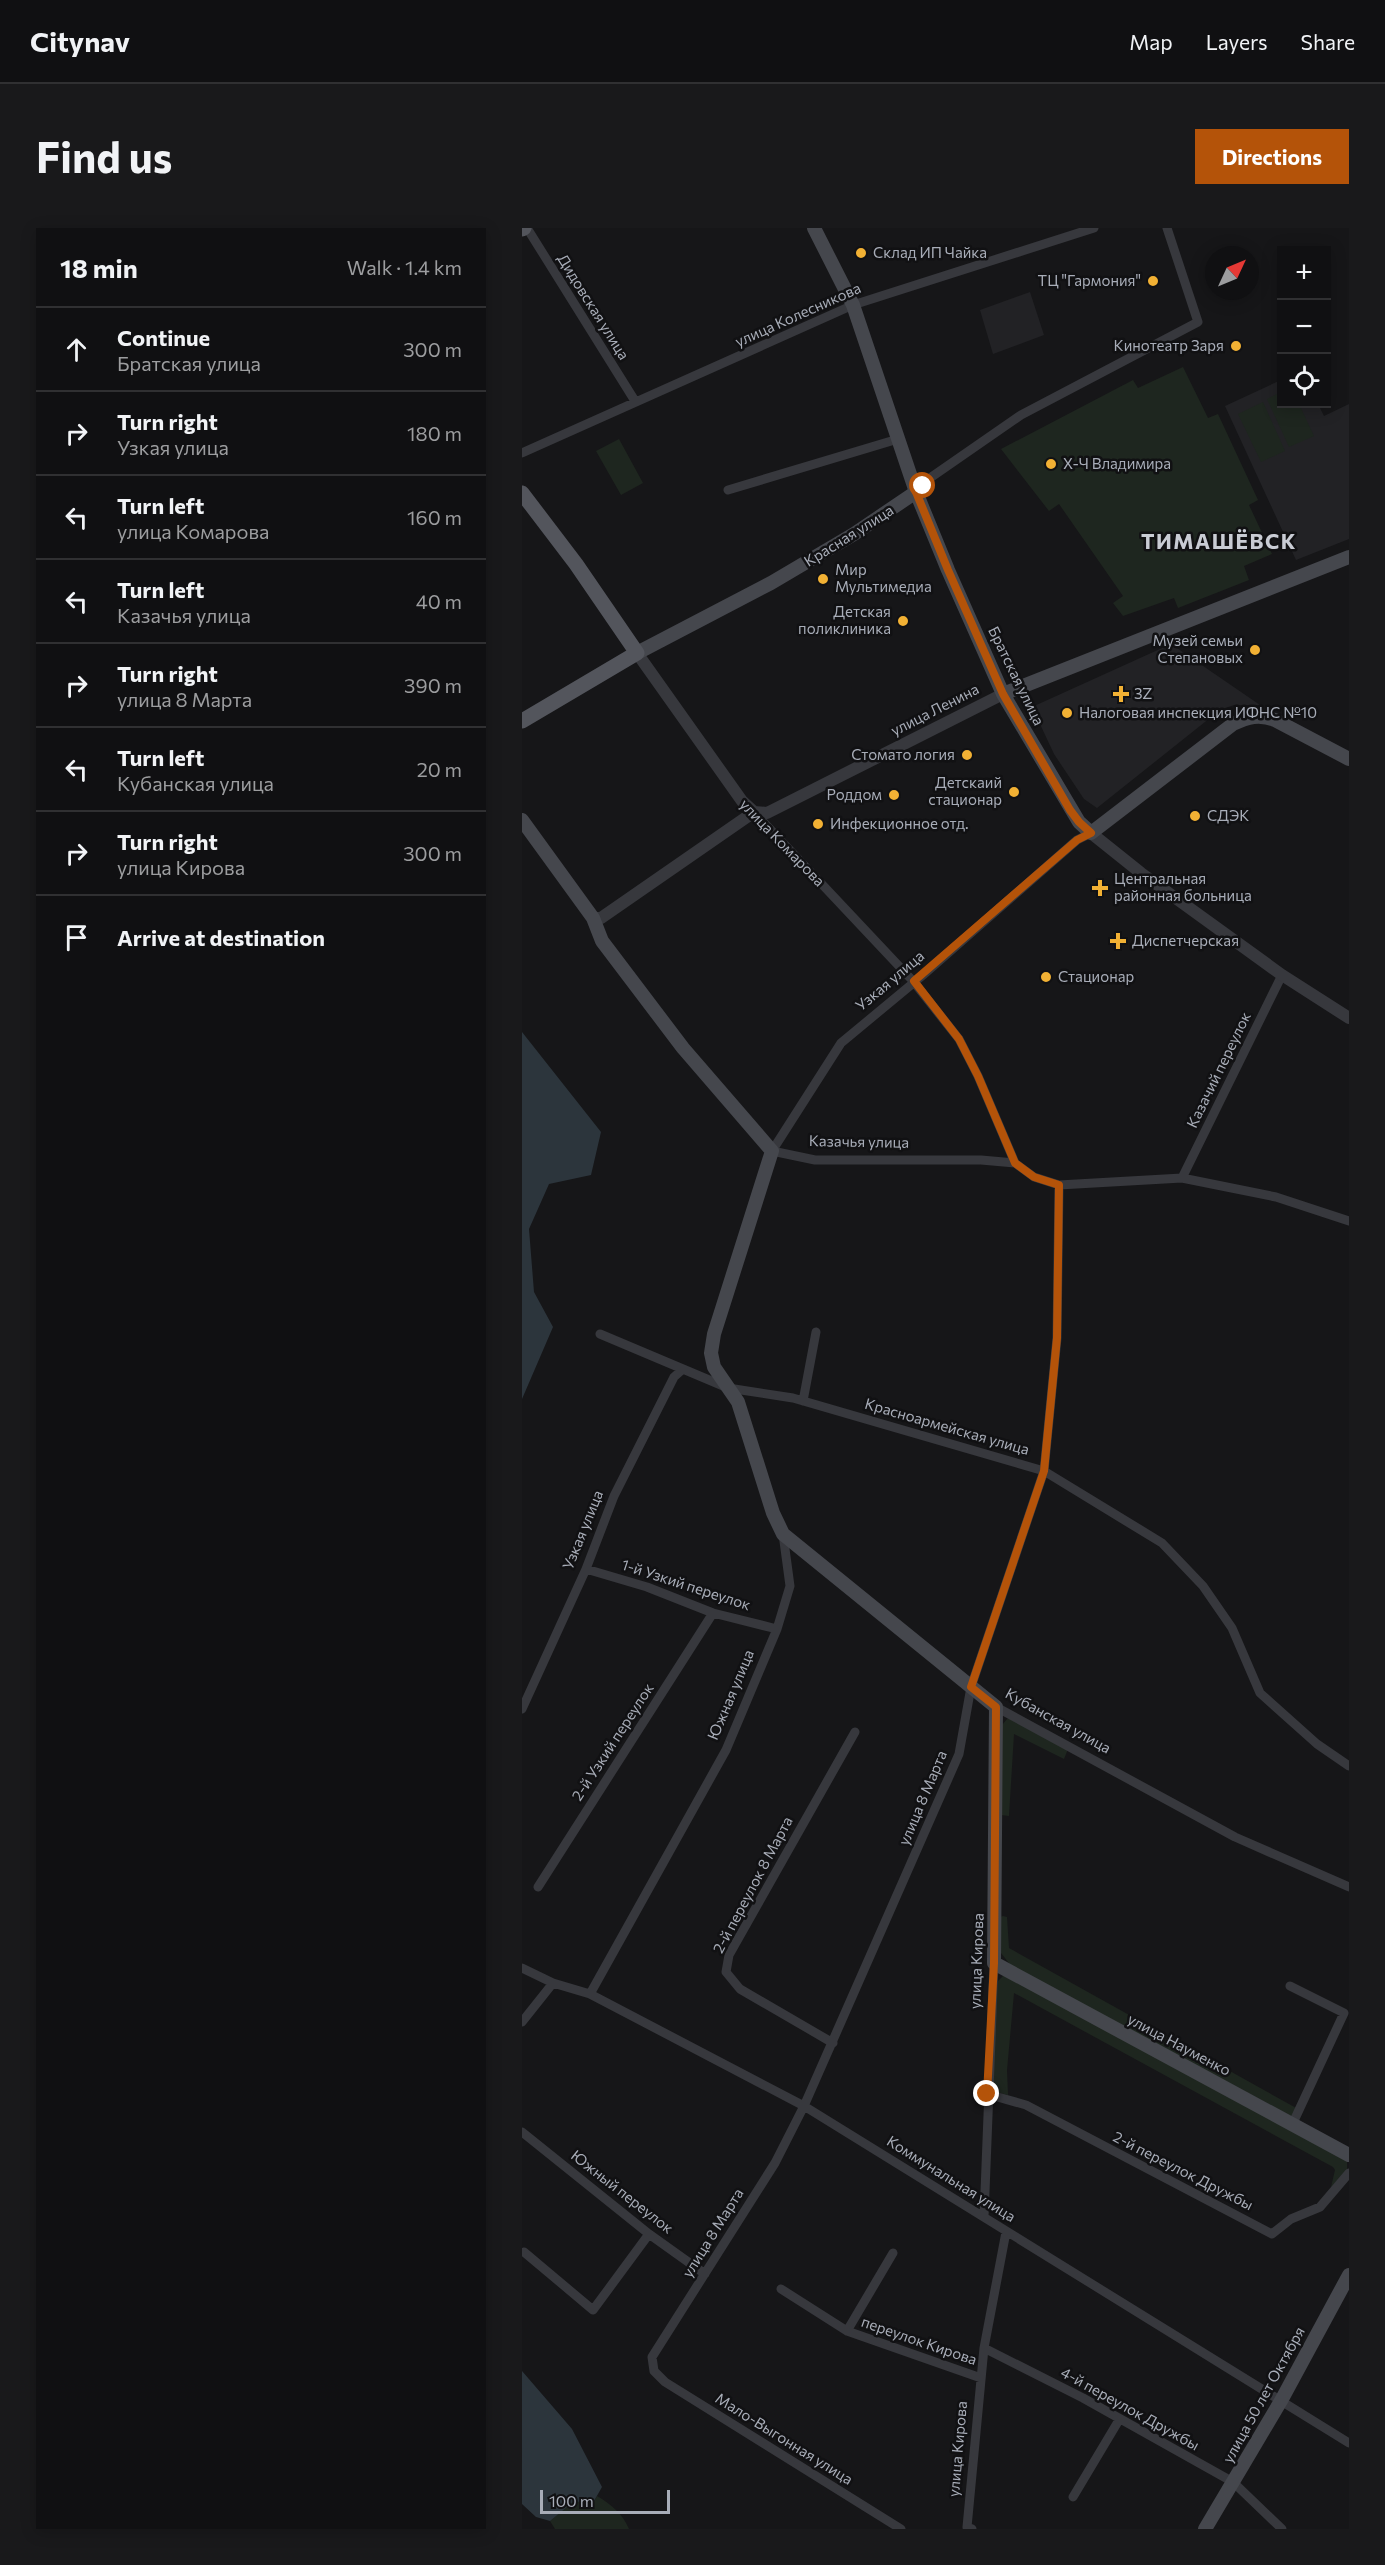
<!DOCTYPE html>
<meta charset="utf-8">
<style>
body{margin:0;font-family:Commissioner,sans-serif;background:#19191b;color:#f1f3f6}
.controls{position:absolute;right:18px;top:18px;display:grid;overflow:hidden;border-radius:0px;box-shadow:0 3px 15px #0003}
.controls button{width:54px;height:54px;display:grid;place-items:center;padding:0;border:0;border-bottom:2px solid #303032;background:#101012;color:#f1f3f6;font:30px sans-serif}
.compass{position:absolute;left:683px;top:18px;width:54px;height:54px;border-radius:50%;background:#101012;box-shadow:0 3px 15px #0003;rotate:46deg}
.scale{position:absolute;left:18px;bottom:15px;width:130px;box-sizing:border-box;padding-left:6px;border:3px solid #a8adb8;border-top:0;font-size:16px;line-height:21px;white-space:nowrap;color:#a8adb8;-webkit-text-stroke:4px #111113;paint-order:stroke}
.stop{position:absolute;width:18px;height:18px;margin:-14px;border:4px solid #b45309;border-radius:50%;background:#fff}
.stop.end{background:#b45309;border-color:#fff;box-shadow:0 2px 6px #0008}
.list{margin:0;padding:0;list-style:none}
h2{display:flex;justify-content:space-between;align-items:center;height:78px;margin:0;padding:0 24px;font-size:26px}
h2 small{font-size:20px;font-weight:400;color:#9c9d9f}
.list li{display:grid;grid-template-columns:39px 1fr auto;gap:18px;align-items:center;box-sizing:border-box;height:84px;padding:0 24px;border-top:2px solid #303032}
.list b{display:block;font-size:22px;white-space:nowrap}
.list p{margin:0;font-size:20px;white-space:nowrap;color:#9c9d9f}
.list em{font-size:20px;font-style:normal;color:#9c9d9f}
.icon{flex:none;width:33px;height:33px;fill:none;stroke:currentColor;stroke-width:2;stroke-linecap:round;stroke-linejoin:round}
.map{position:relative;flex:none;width:827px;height:2301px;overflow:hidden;border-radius:0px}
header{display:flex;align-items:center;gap:36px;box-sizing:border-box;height:84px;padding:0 30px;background:#101012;border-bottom:2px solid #303032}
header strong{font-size:28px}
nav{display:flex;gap:33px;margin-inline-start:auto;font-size:21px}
.intro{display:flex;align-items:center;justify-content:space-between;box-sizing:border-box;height:144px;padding:0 36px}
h1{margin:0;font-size:42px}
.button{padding:15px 27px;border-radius:0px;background:#b45309;color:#fff;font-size:21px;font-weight:700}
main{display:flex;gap:36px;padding:0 36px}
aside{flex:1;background:#101012;border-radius:0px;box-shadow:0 3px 15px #0003}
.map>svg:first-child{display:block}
</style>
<header>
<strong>Citynav</strong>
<nav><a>Map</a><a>Layers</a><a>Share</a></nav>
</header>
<div class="intro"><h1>Find us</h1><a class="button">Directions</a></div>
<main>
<aside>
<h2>18 min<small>Walk · 1.4 km</small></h2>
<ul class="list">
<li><svg class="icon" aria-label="ahead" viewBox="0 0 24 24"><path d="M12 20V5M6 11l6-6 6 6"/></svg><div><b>Continue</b><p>Братская улица</p></div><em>300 m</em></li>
<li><svg class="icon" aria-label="right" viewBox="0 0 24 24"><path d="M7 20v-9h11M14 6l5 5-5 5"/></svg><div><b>Turn right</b><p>Узкая улица</p></div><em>180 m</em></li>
<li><svg class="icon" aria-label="left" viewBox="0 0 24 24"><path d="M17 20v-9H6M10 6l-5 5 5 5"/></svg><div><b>Turn left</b><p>улица Комарова</p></div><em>160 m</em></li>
<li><svg class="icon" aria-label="left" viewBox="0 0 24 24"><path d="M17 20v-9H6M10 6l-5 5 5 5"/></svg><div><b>Turn left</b><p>Казачья улица</p></div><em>40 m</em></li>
<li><svg class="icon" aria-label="right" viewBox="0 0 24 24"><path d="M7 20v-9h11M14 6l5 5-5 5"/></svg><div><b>Turn right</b><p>улица 8 Марта</p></div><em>390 m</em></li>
<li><svg class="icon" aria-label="left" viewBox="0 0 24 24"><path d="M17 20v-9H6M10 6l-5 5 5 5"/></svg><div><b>Turn left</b><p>Кубанская улица</p></div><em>20 m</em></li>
<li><svg class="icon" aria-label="right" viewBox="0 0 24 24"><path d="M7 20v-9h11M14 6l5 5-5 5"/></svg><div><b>Turn right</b><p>улица Кирова</p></div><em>300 m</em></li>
<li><svg class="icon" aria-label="arrive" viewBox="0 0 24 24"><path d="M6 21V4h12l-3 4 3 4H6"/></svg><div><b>Arrive at destination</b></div></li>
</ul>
</aside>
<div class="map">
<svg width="827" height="2301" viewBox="0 0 827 2301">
<rect width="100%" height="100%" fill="#161618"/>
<!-- built -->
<path fill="#222225" d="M508,64L522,107L471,126L458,82Z
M759,152L760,176H796L802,188L827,176V311L774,332L703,178Z
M649,416L738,477H712L698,482L575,580L562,571L532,526L510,479Z"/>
<!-- green -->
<path fill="#1e261f" d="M661,139L686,190L696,186L736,272L727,277L750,326L722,338L727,352L656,380L652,370L601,388L591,375L601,368L537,276L527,283L479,221L611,152L616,160Z
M759,164L760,176H777L792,208L767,219L745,171Z
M741,174L763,223L739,234L716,186Z
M97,211L121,255L99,267L74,223Z
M486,1490L546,1521L542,1531L492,1506L487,1588L479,1587L480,1497Z
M481,1688L485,1689L487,1720L776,1881L771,1889L490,1739L479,1725L478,1689Z
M482,1747L825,1931V1943L809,1959L813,1942L811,1939L492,1765L485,1842L486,1867L469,1863L476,1753Z
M75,2268C90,2277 100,2285 107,2301H33L28,2293L51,2273H72Z"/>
<!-- water -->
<path fill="#2c353c" d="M0,804L79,904L69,947L27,956L7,1001L12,1064L31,1099L0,1171Z
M0,2143L50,2201L80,2259L72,2273L51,2274L28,2293L14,2289L0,2276Z"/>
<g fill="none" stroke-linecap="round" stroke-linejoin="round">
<!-- minor -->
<path stroke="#37383d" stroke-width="9" d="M5,0L113,173
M0,225L331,77L572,0
M206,262L376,211
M394,264L408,250L499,187L676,94L645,0
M232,584L391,753L437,811L456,848L493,935
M569,605L555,612L401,747L319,815L250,923L293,932H459L493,935L512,949L537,957L660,950L754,969L827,993
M660,950L760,747
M78,1106L206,1160L271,1170L522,1243L640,1315L681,1358L710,1400L738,1465L795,1516L827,1538
M281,1173L294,1104
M64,1341L125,1359L191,1385L255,1401
M474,1479L713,1609L827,1659
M0,1481L64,1341L92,1268L152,1149L161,1141
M16,1659L191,1385
M0,1740L31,1755L68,1766L282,1878L827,2215
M768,1758L822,1785L770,1897
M68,1766L204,1522L255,1401L268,1358L261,1306
M0,1794L31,1755
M311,1815L218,1761L204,1744L207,1727L333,1504
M465,1866L504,1877L750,2006L769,1991L798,1979L827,1945
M0,1904L127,2006L183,2046
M462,1989L472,1735
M2,2024L71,2082L127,2006
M259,2061L325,2103L459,2150
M325,2103L371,2025
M462,2120L561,2170L711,2254L760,2301
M551,2269L597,2192
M379,2301L143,2154L132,2143L130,2129L253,1935L282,1878L437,1526L449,1459L522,1243L535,1110L537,957
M450,2301L445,2299L462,2120L484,2004"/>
<!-- tertiary -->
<path stroke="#37383d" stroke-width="12" d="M115,425L220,573L232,584
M569,605L619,645L760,747L827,790
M71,690H79L232,584L245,585L481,466"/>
<!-- secondary -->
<path stroke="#45474d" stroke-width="14" d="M292,0L331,77L394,264L426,342L481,466L557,594L569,605L711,496C726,489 737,486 753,492L827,531
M115,425L249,355L332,306L394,264
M481,466L827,329
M0,592L71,690L80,713L161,820L250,923L192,1106L189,1125L192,1139L216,1174L251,1285L261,1306L474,1479L472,1735L827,1927
M683,2301L760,2171L827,2047"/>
<!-- primary -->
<path stroke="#53555c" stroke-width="15" d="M0,1L2,0
M0,265L54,336L115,425L0,493"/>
</g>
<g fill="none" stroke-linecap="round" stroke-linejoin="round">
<!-- route -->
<path stroke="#b45309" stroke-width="8" d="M401,258L394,264L426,342L481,466L548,582L557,594L569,605L555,612L392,753L437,811L456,848L493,935L512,949L537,957L535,1110L522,1243L449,1459L474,1479L472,1735L465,1866"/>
</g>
<!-- markers -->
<g fill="#f2b134" stroke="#111113" stroke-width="2">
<circle cx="339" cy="25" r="6"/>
<circle cx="631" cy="53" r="6"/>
<circle cx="714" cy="118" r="6"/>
<circle cx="529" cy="236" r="6"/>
<circle cx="301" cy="351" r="6"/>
<circle cx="381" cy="393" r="6"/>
<circle cx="733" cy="422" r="6"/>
<path d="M596 457h6v6h6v6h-6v6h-6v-6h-6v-6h6z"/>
<circle cx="545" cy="485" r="6"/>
<circle cx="445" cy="527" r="6"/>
<circle cx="492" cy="564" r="6"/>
<circle cx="372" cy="567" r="6"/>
<circle cx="673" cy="588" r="6"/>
<circle cx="296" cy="596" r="6"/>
<path d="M575 651h6v6h6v6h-6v6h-6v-6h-6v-6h6z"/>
<path d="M593 704h6v6h6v6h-6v6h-6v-6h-6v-6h6z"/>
<circle cx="524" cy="749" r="6"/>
</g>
<g text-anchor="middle" stroke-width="5" stroke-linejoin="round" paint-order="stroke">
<!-- poi labels -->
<g font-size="15" fill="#a8adb8" stroke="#111113" text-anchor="start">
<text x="351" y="30">Склад ИП Чайка</text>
<text x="619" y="58" text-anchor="end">ТЦ "Гармония"</text>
<text x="702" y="123" text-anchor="end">Кинотеатр Заря</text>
<text x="541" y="241">Х-Ч Владимира</text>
<text x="313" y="347">Мир<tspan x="313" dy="17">Мультимедиа</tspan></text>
<text x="369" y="389" text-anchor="end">Детская<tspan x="369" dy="17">поликлиника</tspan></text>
<text x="721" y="418" text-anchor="end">Музей семьи<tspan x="721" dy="17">Степановых</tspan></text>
<text x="612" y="471">3Z</text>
<text x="557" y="490">Налоговая инспекция ИФНС №10</text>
<text x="433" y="532" text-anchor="end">Стомато логия</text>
<text x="480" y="560" text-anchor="end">Детскаий<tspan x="480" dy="17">стационар</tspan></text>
<text x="360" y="572" text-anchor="end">Роддом</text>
<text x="685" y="593">СДЭК</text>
<text x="308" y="601">Инфекционное отд.</text>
<text x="592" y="656">Центральная<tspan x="592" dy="17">районная больница</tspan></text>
<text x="610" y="718">Диспетчерская</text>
<text x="536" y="754">Стационар</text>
</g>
<!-- street labels -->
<g font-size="15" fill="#a8adb8" stroke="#111113">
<text transform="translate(71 79) rotate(58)" y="5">Дидовская улица</text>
<text transform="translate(276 87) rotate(-24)" y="5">улица Колесникова</text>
<text transform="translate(327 308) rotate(-32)" y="5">Красная улица</text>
<text transform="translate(494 448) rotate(64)" y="5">Братская улица</text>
<text transform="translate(413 482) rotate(-27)" y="5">улица Ленина</text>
<text transform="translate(260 615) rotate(46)" y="5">улица Комарова</text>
<text transform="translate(368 753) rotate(-40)" y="5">Узкая улица</text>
<text transform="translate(697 842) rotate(-64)" y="5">Казачий переулок</text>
<text transform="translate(337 914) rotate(1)" y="5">Казачья улица</text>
<text transform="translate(425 1199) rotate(16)" y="5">Красноармейская улица</text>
<text transform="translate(61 1302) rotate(-68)" y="5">Узкая улица</text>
<text transform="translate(164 1357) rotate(18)" y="5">1-й Узкий переулок</text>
<text transform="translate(209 1467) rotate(-67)" y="5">Южная улица</text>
<text transform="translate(536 1493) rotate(29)" y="5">Кубанская улица</text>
<text transform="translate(91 1514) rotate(-57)" y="5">2-й Узкий переулок</text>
<text transform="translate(401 1570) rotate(-67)" y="5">улица 8 Марта</text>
<text transform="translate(231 1657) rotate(-62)" y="5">2-й переулок 8 Марта</text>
<text transform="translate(455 1733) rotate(-88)" y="5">улица Кирова</text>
<text transform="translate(657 1817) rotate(28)" y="5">улица Науменко</text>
<text transform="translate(661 1943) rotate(27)" y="5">2-й переулок Дружбы</text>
<text transform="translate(429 1951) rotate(32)" y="5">Коммунальная улица</text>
<text transform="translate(100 1964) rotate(38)" y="5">Южный переулок</text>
<text transform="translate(191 2005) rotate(-58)" y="5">улица 8 Марта</text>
<text transform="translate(397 2113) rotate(19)" y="5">переулок Кирова</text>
<text transform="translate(742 2167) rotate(-61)" y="5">улица 50 лет Октября</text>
<text transform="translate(608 2181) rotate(29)" y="5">4-й переулок Дружбы</text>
<text transform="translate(262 2211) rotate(32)" y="5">Мало-Выгонная улица</text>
<text transform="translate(436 2221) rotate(-85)" y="5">улица Кирова</text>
</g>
<!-- district labels -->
<g font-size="21" font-weight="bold" letter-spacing="1.5" fill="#c9ccd4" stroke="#111113">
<text x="697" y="321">ТИМАШЁВСК</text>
</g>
</g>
</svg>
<div class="controls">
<button>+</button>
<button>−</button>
<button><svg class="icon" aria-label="locate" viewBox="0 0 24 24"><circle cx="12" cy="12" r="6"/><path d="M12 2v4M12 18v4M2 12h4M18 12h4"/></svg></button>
</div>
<svg class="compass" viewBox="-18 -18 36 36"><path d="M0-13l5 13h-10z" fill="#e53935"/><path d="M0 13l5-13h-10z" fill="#9c9d9f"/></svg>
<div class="scale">100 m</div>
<div class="stop" style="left:401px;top:258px"></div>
<div class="stop end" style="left:465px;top:1866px"></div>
</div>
</main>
